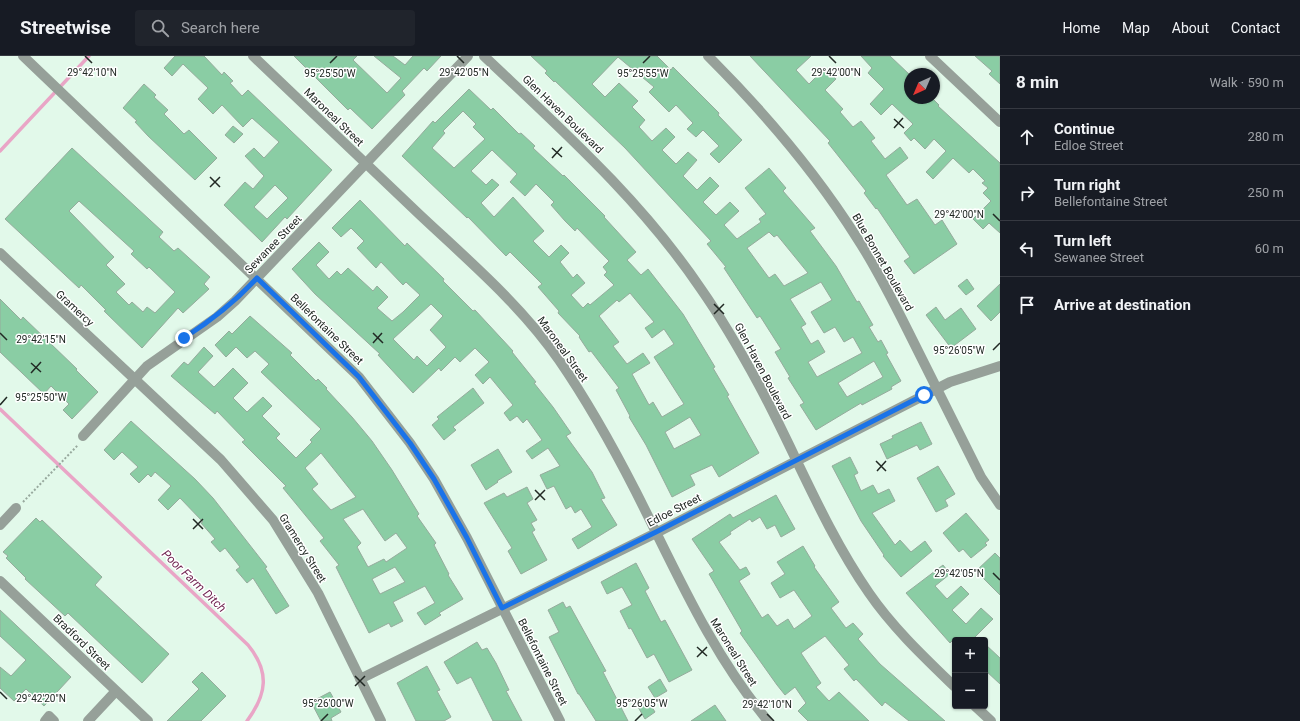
<!DOCTYPE html>
<meta charset="utf-8">
<style>
body{margin:0;font-family:Roboto,sans-serif;background:#20242c;color:#f1f3f6}
.controls{position:absolute;right:12px;bottom:12px;display:grid;overflow:hidden;border-radius:4px;box-shadow:0 1px 3px #0004}
.controls button{width:36px;height:36px;display:grid;place-items:center;padding:0;border:0;border-bottom:1px solid #363941;background:#171b24;color:#f1f3f6;font:20px sans-serif}
.compass{position:absolute;left:904px;top:12px;width:36px;height:36px;border-radius:50%;background:#171b24;box-shadow:0 1px 3px #0004;rotate:224deg}
.stop{position:absolute;width:12px;height:12px;margin:-9px;border:3px solid #1a73e8;border-radius:50%;background:#fff}
.stop.end{background:#1a73e8;border-color:#fff;box-shadow:0 1px 4px #0008}
.list{margin:0;padding:0;list-style:none}
h2{display:flex;justify-content:space-between;align-items:center;height:52px;margin:0;padding:0 16px;font-size:17px}
h2 small{font-size:13px;font-weight:400;color:#9ea1a6}
.list li{display:grid;grid-template-columns:26px 1fr auto;gap:12px;align-items:center;box-sizing:border-box;height:56px;padding:0 16px;border-top:1px solid #363941}
.list b{display:block;font-size:15px;white-space:nowrap}
.list p{margin:0;font-size:13px;white-space:nowrap;color:#9ea1a6}
.list em{font-size:13px;font-style:normal;color:#9ea1a6}
.icon{flex:none;width:22px;height:22px;fill:none;stroke:currentColor;stroke-width:2;stroke-linecap:round;stroke-linejoin:round}
.map{position:relative;flex:none;width:1000px;height:665px;overflow:hidden}
header{display:flex;align-items:center;gap:24px;box-sizing:border-box;height:56px;padding:0 20px;background:#171b24;border-bottom:1px solid #363941}
header strong{font-size:19px}
nav{display:flex;gap:22px;margin-inline-start:auto;font-size:14px}
.search{width:280px;height:36px;background:#20242c;display:flex;align-items:center;gap:10px;box-sizing:border-box;padding:0 14px;border-radius:4px;color:#9ea1a6;font-size:15px}
main{display:flex}
aside{flex:1;background:#171b24}
.map>svg:first-child{display:block}
</style>
<header>
<strong>Streetwise</strong>
<div class="search"><svg class="icon" aria-label="search" viewBox="0 0 24 24"><circle cx="10" cy="10" r="6"/><path d="M15 15l6 6"/></svg>Search here</div>
<nav><a>Home</a><a>Map</a><a>About</a><a>Contact</a></nav>
</header>
<main>
<div class="map">
<svg width="1000" height="665" viewBox="0 0 1000 665">
<rect width="100%" height="100%" fill="#e2f9ea"/>
<g fill="none" stroke-linecap="round" stroke-linejoin="round">
<!-- stream -->
<path stroke="#e9a5c6" stroke-width="3.5" d="M0,95L89,0
M0,353L248,589C270,616 267,638 247,665"/>
</g>
<!-- building -->
<path fill="#8acda4" stroke="#95ab9c" fill-rule="evenodd" d="M175,0H204L222,19L224,16L233,25L230,27L242,40L248,34L332,114L287,163L285,161L262,186L224,149L245,126L253,133L264,120L245,100L254,92L264,102L279,86L252,62L243,71L222,49L213,58L198,43L208,32L183,8L172,20L164,12ZM275,129L288,142L267,163L254,151Z
M294,0H357L353,4L387,37L401,22L374,0H393L405,9L413,0H441L427,15L424,12L402,35L405,39L372,73L350,52L348,54Z
M531,0H657L671,14L673,11L719,57L718,59L742,84L719,107L710,98L719,90L703,74L696,81L687,73L693,67L676,49L669,56L649,36L654,31L618,1L592,28L605,41L619,27L638,45L632,51L645,64L639,71L652,85L666,72L675,81L662,94L676,108L688,96L697,104L683,120L697,134L710,121L719,130L703,146L716,159L730,146L739,155L724,169L737,183L761,166L759,163L766,158L745,132L769,112L786,132L783,135L815,172L810,175L836,210L857,246L859,245L873,269L869,271L878,286L881,284L888,297L886,298L901,325L891,331L892,333L862,349L861,347L816,374L800,349L804,347L788,322L790,321L775,296L781,293L760,260L757,262L724,212L726,211L707,188L711,185L625,92L555,25L554,26L545,17L547,15ZM769,176L774,181L777,179L808,217L784,230L775,218L769,222L747,192ZM821,226L832,244L811,256L824,277L835,271L844,286L853,281L862,297L817,321L808,306L825,296L818,284L811,288L801,271L806,268L790,243ZM874,305L883,321L847,341L838,327Z
M750,0H811L796,14L809,28L825,12L836,23L825,34L843,53L840,56L853,71L861,65L875,82L871,85L885,103L900,91L908,102L886,119L907,149L917,143L935,169L942,164L957,188L914,218L904,205L910,201L877,152L876,153L864,137L866,135L828,87L830,85Z
M861,0H890L910,19V42H932L939,49L938,50L1000,107V177L989,167L983,173L973,163L991,145L983,137L988,132L982,127L985,125L973,113L969,117L953,102L933,123L926,116L946,95L934,83L925,93L914,82L911,85L904,77L913,68L892,48L881,59L870,48L884,33L868,17L872,12Z
M975,0H1000V28L989,18L992,15Z
M144,28L156,39L154,41L168,54L164,58L184,78L189,74L217,102L195,124L148,80L135,66L137,65L123,52Z
M469,33L491,54L493,52L519,78L521,77L535,90L533,92L563,120L564,119L605,160L604,161L636,196L627,204L641,219L648,213L683,258L715,311L713,312L729,339L727,340L759,397L719,421L712,409L690,419L695,429L672,441L646,389L629,361L630,360L616,334L619,332L591,295L589,296L579,281L580,280L558,257L559,255L538,231L542,228L510,196L506,200L468,161L467,162L402,100L433,65L435,67ZM463,55L476,68L473,71L485,83L454,112L432,92L445,77L443,75ZM492,94L517,118L510,126L525,140L536,128L554,146L551,149L565,165L575,175L577,172L609,205L603,211L607,216L604,219L614,229L590,249L588,247L583,252L571,239L585,227L577,218L573,222L560,206L569,197L561,189L549,201L533,185L544,175L513,141L494,161L481,147L499,129L492,123L486,129L471,115ZM630,237L654,266L645,272L652,282L664,273L674,288L654,301L684,348L662,361L653,346L649,349L632,318L650,307L643,297L627,308L613,290L619,286L599,260L617,244L619,246ZM690,361L701,379L674,393L665,376Z
M233,70L243,78L234,87L225,79Z
M72,92L163,176L159,181L174,195L178,192L210,221L204,228L209,233L183,257L178,252L142,292L104,255L106,254L81,229L79,232L5,163ZM79,145L134,195L131,198L147,213L149,211L175,236L155,257L147,251L143,256L132,246L129,249L116,236L125,228L106,209L114,201L69,155Z
M360,144L405,190L407,187L444,223L443,225L473,255L475,254L513,295L512,296L536,326L534,327L553,351L571,377L566,380L592,416L605,442L601,443L617,469L578,493L572,483L592,471L581,453L575,457L571,450L566,453L554,430L547,433L540,419L560,410L548,392L532,403L526,395L542,384L527,363L523,367L517,360L510,365L504,357L513,349L490,321L483,328L475,319L489,306L475,292L460,306L455,301L441,315L439,312L413,337L378,299L380,298L315,238L292,213L319,186L329,196L316,209L329,223L337,215L341,219L348,212L373,235L377,230L388,241L377,252L392,265L403,256L420,239L406,226L403,229L381,206L376,212L357,192L364,185L351,172L341,181L332,172ZM431,248L443,260L430,274L446,291L427,310L417,300L414,304L393,283Z
M967,223L974,233L966,239L958,230Z
M1000,228V256L991,265L977,250Z
M0,243L21,264L23,261L77,313L76,314L98,336L72,363L63,354L69,348L51,330L44,338L0,296Z
M936,251L945,264L961,252L976,273L951,292L926,259Z
M250,260L292,297L290,299L316,325L318,323L327,332L326,333L352,361L372,385L392,414L419,458L417,460L436,487L434,489L449,518L448,519L463,543L439,557L441,559L425,569L417,557L435,547L425,530L393,546L403,565L391,571L389,567L369,577L336,511L339,509L320,485L324,482L283,432L286,430L242,386L245,384L217,355L215,358L171,320L184,306L188,309L204,291L213,300L198,316L214,331L233,312L248,327L233,342L247,356L263,341L272,350L262,360L280,378L276,382L296,402L312,386L310,384L321,373L261,316L269,308L255,295L247,302L236,291L226,301L215,289L229,275L232,278ZM321,397L356,441L331,454L312,433L318,428L305,412ZM363,453L385,485L396,477L407,492L386,506L384,503L368,511L357,491L361,487L343,463ZM395,511L405,526L380,538L372,523Z
M473,332L484,347L453,371L456,374L444,384L432,369L439,363L437,361Z
M131,365L195,423L213,442L267,511L265,512L289,550L276,558L253,522L247,527L236,514L240,511L225,492L220,496L211,486L215,483L201,467L203,466L180,442L168,454L158,444L171,430L155,416L151,421L148,418L139,427L130,418L138,411L122,396L114,404L104,394Z
M921,366L932,388L920,394L917,389L887,403L880,388L893,382L892,380Z
M498,393L512,416L497,425L498,426L486,434L471,409Z
M850,401L858,417L854,419L861,435L873,429L878,438L889,433L895,445L872,457L895,489L900,484L911,496L925,485L932,495L901,521L883,500L884,499L861,465L832,410Z
M938,410L955,438L945,444L948,450L936,456L917,422Z
M527,431L533,443L527,447L537,464L531,467L535,474L532,476L547,504L521,518L508,495L512,492L484,447L504,437L507,441Z
M776,439L795,473L781,481L775,469L767,473L760,461L752,466L750,463L730,476L731,478L719,486L740,514L746,511L750,518L739,525L762,562L768,558L777,570L788,563L794,573L812,560L794,534L780,542L771,527L785,518L777,506L803,490L815,510L814,511L839,546L831,552L846,572L853,567L863,578L858,583L880,608L945,665H909L885,646L882,650L856,623L854,625L844,613L849,609L825,580L801,597L821,627L816,631L829,645L839,636L869,665H808L798,655L806,647L795,631L785,639L777,629L740,577L742,575L709,518L714,515L692,483L730,458L733,462Z
M966,457L989,484L985,487L987,489L971,502L963,493L959,496L943,477Z
M36,462L40,466L42,464L102,521L95,529L169,598L142,627L68,557L65,560L25,523L26,522L6,502L8,500L3,496Z
M995,497L1000,502V539L976,515Z
M636,507L649,532L645,535L661,566L665,564L692,614L669,626L654,598L647,602L631,572L629,573L620,555L632,549L622,531L607,538L601,526Z
M943,509L950,518L935,530L947,543L961,530L969,538L952,554L966,568L981,552L993,563L972,584H953L950,587L906,537Z
M563,546L566,552L570,550L606,615L603,616L628,665H596L579,638H578L549,581L559,576L548,554Z
M0,554L71,621L44,650L26,633L14,645L0,632V611L11,620L26,604L0,580Z
M477,586L482,594L487,592L496,607L509,634L506,635L522,665H493L471,621L457,628L444,606Z
M985,588L1000,602V628L985,614Z
M427,610L440,634L437,635L451,661L444,665H416L397,627Z
M202,616L226,640L201,665H167L199,633L192,626Z
M660,623L667,635L655,642L648,631Z
M330,636L341,656L331,662L332,665H321L311,646Z
M648,645L655,656L645,663L638,651Z
M715,649L726,665H691Z"/>
<g fill="none" stroke-linecap="round" stroke-linejoin="round">
<!-- path -->
<path stroke="#98a99e" stroke-width="2" stroke-dasharray="2 2" stroke-linecap="butt" d="M23,446L78,389"/>
<!-- minor -->
<path stroke="#96a099" stroke-width="10" d="M23,0L359,321L410,387L434,423L467,482L560,665
M253,0C309,53 364,106 420,159C468,204 521,249 559,304C588,346 613,391 636,436C676,515 711,597 768,665
M484,0C561,73 641,144 701,233C722,263 741,296 759,329C796,398 824,472 869,537C893,572 925,602 955,631
M708,0C764,56 815,115 857,182C878,214 895,249 912,283C935,329 958,375 981,421L1000,449
M930,0L1000,66
M0,197L221,404L273,464L318,537L381,665
M83,380L147,310L217,261L235,245L468,0
M0,469L16,452
M0,525L148,665
M360,623L656,477L950,326L1000,310
M975,650L991,665
M45,665L49,660L54,665
M88,665L116,635"/>
</g>
<g fill="none" stroke-linecap="round" stroke-linejoin="round">
<!-- route -->
<path stroke="#1a73e8" stroke-width="5" d="M184,282C212,264 234,247 257,222L359,321L410,387L434,423L467,482L502,552L656,476L924,339"/>
</g>
<!-- ticks -->
<path fill="none" stroke="#212924" stroke-width="1.5" d="M85,0L92,7M457,0L464,7M829,0L836,7M330,7L337,0M643,7L650,0M894,63L904,72M894,72L903,62M552,92L562,101M552,102L562,91M210,121L220,131M210,131L220,121M993,158L1000,165M714,248L724,258M714,258L724,248M0,277L7,284M373,277L383,287M373,287L382,277M993,294L1000,287M31,307L41,316M31,317L41,306M0,349L7,341M876,405L886,415M877,415L886,405M535,434L545,444M535,444L545,434M193,463L203,473M193,473L203,463M993,517L1000,524M697,591L707,600M697,601L707,591M355,620L365,630M355,630L365,620M0,636L7,643M767,658L774,665M321,665L328,658M635,665L642,658"/>
<g text-anchor="middle" stroke-width="3" stroke-linejoin="round" paint-order="stroke">
<!-- street labels -->
<g font-size="11" fill="#212924" stroke="#fff">
<text transform="translate(563 58) rotate(44)" y="4">Glen Haven Boulevard</text>
<text transform="translate(334 61) rotate(44)" y="4">Maroneal Street</text>
<text transform="translate(273 188) rotate(-46)" y="4">Sewanee Street</text>
<text transform="translate(883 206) rotate(60)" y="4">Blue Bonnet Boulevard</text>
<text transform="translate(75 252) rotate(43)" y="4">Gramercy</text>
<text transform="translate(327 273) rotate(44)" y="4">Bellefontaine Street</text>
<text transform="translate(563 293) rotate(54)" y="4">Maroneal Street</text>
<text transform="translate(763 315) rotate(62)" y="4">Glen Haven Boulevard</text>
<text transform="translate(674 454) rotate(-27)" y="4">Edloe Street</text>
<text transform="translate(303 492) rotate(58)" y="4">Gramercy Street</text>
<text transform="translate(82 586) rotate(44)" y="4">Bradford Street</text>
<text transform="translate(734 596) rotate(58)" y="4">Maroneal Street</text>
<text transform="translate(543 606) rotate(63)" y="4">Bellefontaine Street</text>
</g>
<!-- water labels -->
<g font-size="12" font-style="italic" fill="#6d1f4d" stroke="#fff">
<text transform="translate(194 525) rotate(44)" y="4">Poor Farm Ditch</text>
</g>
</g>
<g font-size="10" text-anchor="middle" fill="#212924" stroke="#fff" stroke-width="3" stroke-linejoin="round" paint-order="stroke">
<text x="92" y="20">29°42'10"N</text>
<text x="464" y="20">29°42'05"N</text>
<text x="836" y="20">29°42'00"N</text>
<text x="643" y="21">95°25'55"W</text>
<text x="330" y="21">95°25'50"W</text>
<text x="959" y="162">29°42'00"N</text>
<text x="41" y="287">29°42'15"N</text>
<text x="959" y="298">95°26'05"W</text>
<text x="41" y="345">95°25'50"W</text>
<text x="959" y="521">29°42'05"N</text>
<text x="41" y="646">29°42'20"N</text>
<text x="328" y="651">95°26'00"W</text>
<text x="642" y="651">95°26'05"W</text>
<text x="767" y="652">29°42'10"N</text>
</g>
</svg>
<div class="controls">
<button>+</button>
<button>−</button>
</div>
<svg class="compass" viewBox="-18 -18 36 36"><path d="M0-13l5 13h-10z" fill="#e53935"/><path d="M0 13l5-13h-10z" fill="#9ea1a6"/></svg>
<div class="stop" style="left:924px;top:339px"></div>
<div class="stop end" style="left:184px;top:282px"></div>
</div>
<aside>
<h2>8 min<small>Walk · 590 m</small></h2>
<ul class="list">
<li><svg class="icon" aria-label="ahead" viewBox="0 0 24 24"><path d="M12 20V5M6 11l6-6 6 6"/></svg><div><b>Continue</b><p>Edloe Street</p></div><em>280 m</em></li>
<li><svg class="icon" aria-label="right" viewBox="0 0 24 24"><path d="M7 20v-9h11M14 6l5 5-5 5"/></svg><div><b>Turn right</b><p>Bellefontaine Street</p></div><em>250 m</em></li>
<li><svg class="icon" aria-label="left" viewBox="0 0 24 24"><path d="M17 20v-9H6M10 6l-5 5 5 5"/></svg><div><b>Turn left</b><p>Sewanee Street</p></div><em>60 m</em></li>
<li><svg class="icon" aria-label="arrive" viewBox="0 0 24 24"><path d="M6 21V4h12l-3 4 3 4H6"/></svg><div><b>Arrive at destination</b></div></li>
</ul>
</aside>
</main>
